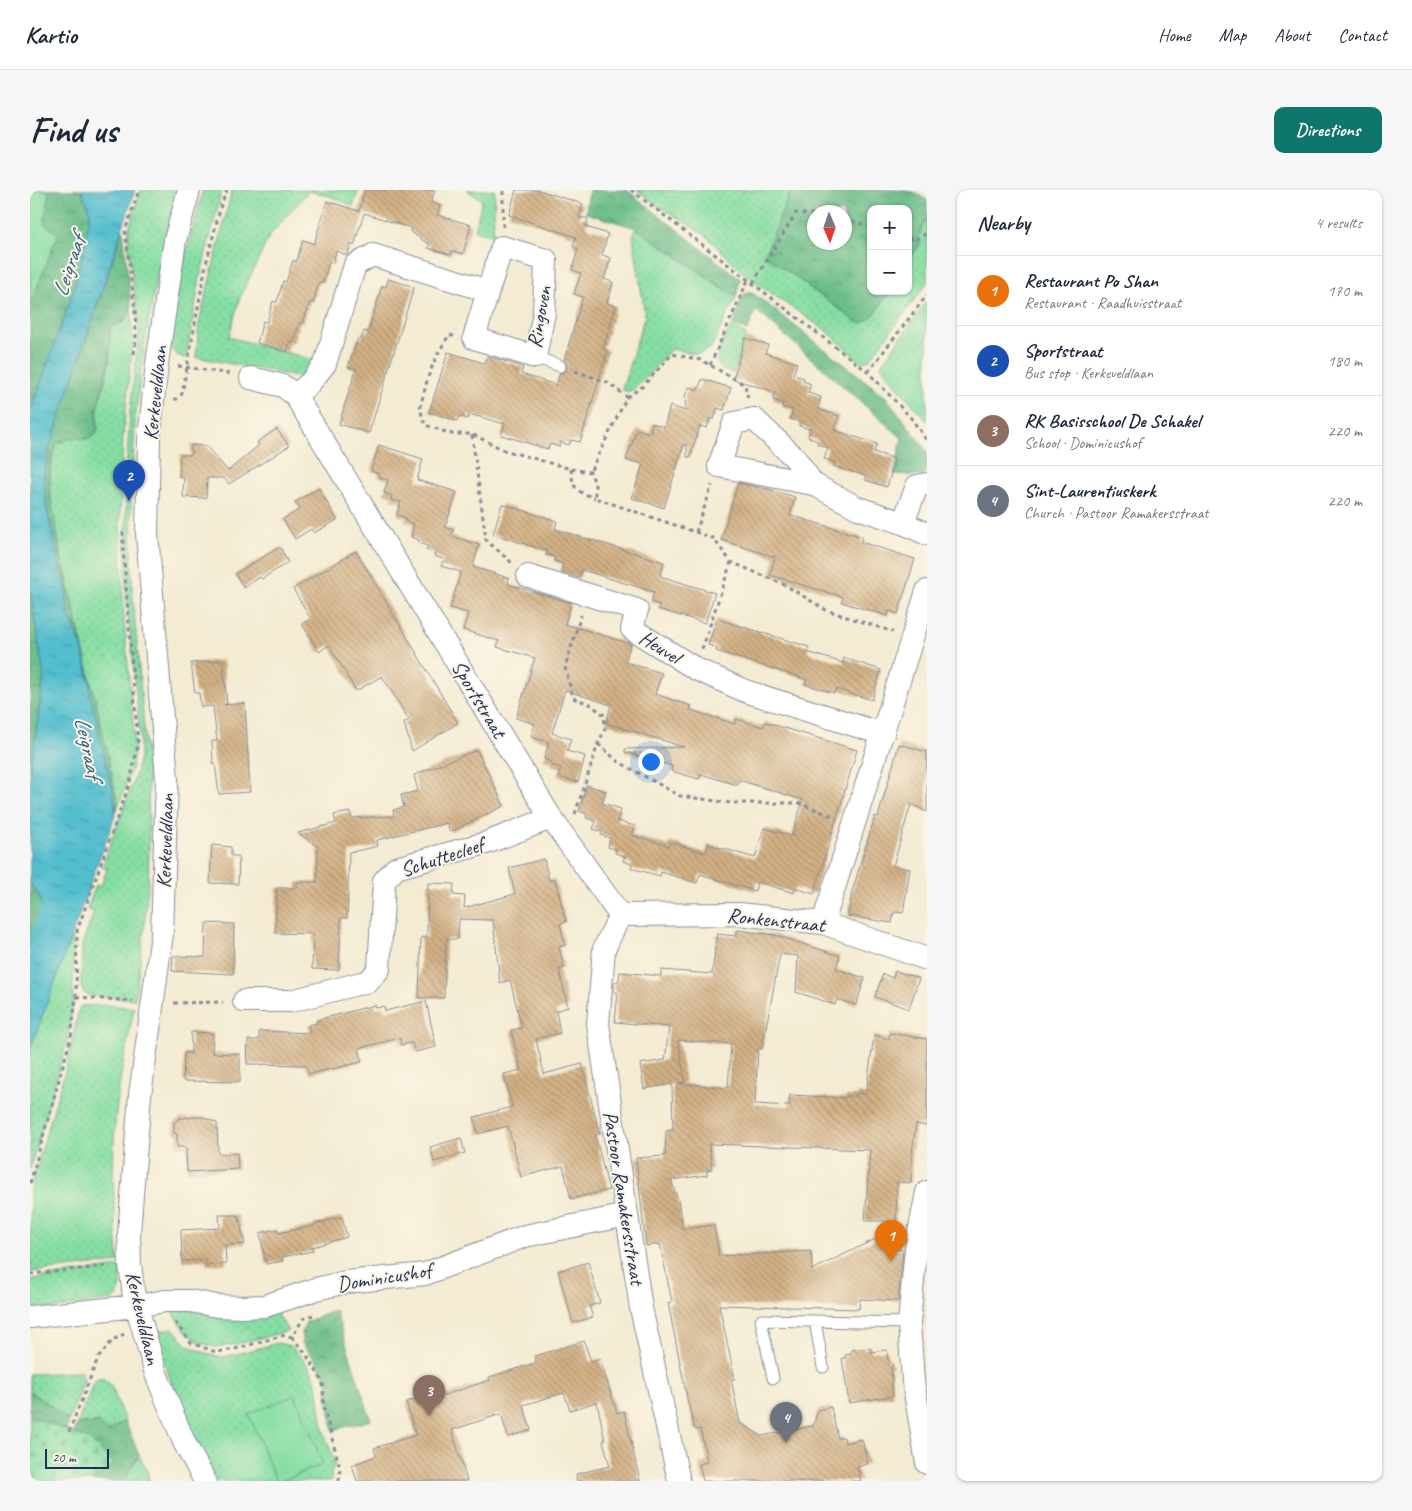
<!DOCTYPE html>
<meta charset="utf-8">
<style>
body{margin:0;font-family:Caveat,sans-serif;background:#f6f6f7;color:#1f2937}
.controls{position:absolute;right:15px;top:15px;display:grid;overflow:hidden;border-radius:10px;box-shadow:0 1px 4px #0004}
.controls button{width:45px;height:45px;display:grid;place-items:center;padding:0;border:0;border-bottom:1px solid #e0e1e3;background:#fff;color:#1f2937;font:25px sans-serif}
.compass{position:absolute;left:777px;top:15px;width:45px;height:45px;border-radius:50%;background:#fff;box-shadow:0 1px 4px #0004;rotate:178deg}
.scale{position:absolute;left:15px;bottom:12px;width:64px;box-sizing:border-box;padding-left:5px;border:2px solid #1b2f5e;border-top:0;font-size:14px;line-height:18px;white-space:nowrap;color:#1b2f5e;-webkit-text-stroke:4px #fcf5e5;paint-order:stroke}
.you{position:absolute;left:620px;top:571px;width:18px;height:18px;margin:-12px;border:4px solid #fff;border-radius:50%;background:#1a73e8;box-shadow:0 0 0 8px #1a73e833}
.badge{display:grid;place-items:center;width:32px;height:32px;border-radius:50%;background:#0f766e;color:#fff;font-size:16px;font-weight:700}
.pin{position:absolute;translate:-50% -41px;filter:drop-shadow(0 1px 2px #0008)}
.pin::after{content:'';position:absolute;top:26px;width:18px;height:15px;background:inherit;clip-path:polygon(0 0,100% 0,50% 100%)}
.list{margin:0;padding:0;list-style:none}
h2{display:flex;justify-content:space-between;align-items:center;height:65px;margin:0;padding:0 20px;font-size:21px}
h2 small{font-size:16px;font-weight:400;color:#747a83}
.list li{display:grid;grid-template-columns:32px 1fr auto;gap:15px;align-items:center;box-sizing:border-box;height:70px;padding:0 20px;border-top:1px solid #e0e1e3}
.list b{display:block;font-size:19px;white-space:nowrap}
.list p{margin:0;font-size:16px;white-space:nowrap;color:#747a83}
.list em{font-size:16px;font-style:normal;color:#747a83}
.map{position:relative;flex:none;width:897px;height:1291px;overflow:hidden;border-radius:10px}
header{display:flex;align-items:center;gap:30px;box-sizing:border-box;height:70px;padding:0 25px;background:#fff;border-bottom:1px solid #e0e1e3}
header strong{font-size:24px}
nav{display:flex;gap:28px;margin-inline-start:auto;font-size:18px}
.intro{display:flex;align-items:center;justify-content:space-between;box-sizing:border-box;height:120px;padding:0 30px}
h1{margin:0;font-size:35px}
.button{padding:12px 22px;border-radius:10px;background:#0f766e;color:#fff;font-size:18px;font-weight:700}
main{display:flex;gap:30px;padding:0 30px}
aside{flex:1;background:#fff;border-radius:10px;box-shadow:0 1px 4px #0004}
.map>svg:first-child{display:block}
</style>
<header>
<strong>Kartio</strong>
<nav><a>Home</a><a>Map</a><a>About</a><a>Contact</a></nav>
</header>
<div class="intro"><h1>Find us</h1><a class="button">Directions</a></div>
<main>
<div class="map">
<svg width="897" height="1291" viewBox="0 0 897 1291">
<defs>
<pattern id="grass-dots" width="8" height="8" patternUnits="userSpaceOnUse" patternTransform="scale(1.25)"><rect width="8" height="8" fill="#85dea3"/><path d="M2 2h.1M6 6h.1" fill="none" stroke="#72bf8f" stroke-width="1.8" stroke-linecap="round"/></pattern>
<pattern id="forest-crowns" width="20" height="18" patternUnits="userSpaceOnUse" patternTransform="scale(1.25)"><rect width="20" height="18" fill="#6cbd89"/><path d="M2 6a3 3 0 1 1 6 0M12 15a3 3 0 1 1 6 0" fill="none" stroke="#589a73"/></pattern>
<pattern id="cemetery-stones" width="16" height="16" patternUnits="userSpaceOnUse" patternTransform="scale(1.25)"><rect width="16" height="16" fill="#85dea3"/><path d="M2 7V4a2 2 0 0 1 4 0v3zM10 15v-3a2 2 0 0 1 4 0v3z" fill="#72bf8f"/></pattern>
<pattern id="water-ripples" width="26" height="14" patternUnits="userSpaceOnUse" patternTransform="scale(1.25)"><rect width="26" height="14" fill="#53bece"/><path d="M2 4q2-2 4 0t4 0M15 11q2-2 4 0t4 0" fill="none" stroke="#449baa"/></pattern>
<pattern id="building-back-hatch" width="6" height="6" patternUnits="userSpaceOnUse" patternTransform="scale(1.25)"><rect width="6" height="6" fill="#d3b184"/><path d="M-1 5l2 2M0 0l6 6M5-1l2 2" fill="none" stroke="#aa906f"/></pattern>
</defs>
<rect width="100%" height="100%" fill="#fcf5e5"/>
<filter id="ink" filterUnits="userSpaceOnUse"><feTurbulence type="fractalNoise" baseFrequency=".02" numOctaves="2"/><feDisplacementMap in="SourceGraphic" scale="10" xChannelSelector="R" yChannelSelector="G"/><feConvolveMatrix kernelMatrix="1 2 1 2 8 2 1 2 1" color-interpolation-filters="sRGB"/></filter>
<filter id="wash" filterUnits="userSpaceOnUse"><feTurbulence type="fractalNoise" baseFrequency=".0096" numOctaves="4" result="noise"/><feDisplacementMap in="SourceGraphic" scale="20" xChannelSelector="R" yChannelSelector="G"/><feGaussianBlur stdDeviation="1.12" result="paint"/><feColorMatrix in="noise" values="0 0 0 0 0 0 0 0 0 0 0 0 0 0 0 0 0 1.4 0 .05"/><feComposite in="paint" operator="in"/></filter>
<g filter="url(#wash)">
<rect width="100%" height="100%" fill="#f3ebd2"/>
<!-- grass -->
<path fill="url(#grass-dots)" stroke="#508680" d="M111,0H148C129,70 115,141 107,213C104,237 104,261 102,285H96L100,222L109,142L98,52L99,38Z
M173,0H192L170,87L156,169L147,165L140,157V148L153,75Z
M202,0H329L323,16L300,6L279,1L240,45L209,110L199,147L288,171L274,188L166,167L169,133Z
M437,0H465L463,46L445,40L452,10Z
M607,0H761L735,65L843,126L858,101H878V70L890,55C886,45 893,36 897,27V93L840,169L831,173L797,141L758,115L717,86L674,44L627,15Z
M606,38L706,107L681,158L668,164L641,159C634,167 608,199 600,201C597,202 595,201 592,199L615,125L603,46Z
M897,111V231L856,183L851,175Z
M101,115L103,151L93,245L90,331L94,430L105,554L102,577L87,620V610C76,558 65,505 52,454C44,415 33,377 26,339C21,309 15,282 27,253L41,248L58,249L65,245L68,239V214L75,191L79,172L80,141L84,135L92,133L100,122Z
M701,136L716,145L704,183C700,182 695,181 692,179C679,169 696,147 701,136Z
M96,310L101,311L102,397L118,584L119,656L118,694L114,741L105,809L60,806L53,802L51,797L52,755L64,722L57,719L66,695L71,696L77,679L72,677L105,586L110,566V545L96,398Z
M41,748L43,749V813L38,848L0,979V860Z
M78,815L104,818C99,845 93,871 89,897C81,955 82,1014 89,1072L1,1082L0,998L36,878L49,819L51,816Z
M89,1077C91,1090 94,1101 83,1110L5,1121L1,1092L3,1089Z
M141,1119L246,1121L258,1141L207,1154L185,1157L169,1152L155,1141Z
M143,1138L157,1155L176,1163L186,1166L194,1167L248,1153L261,1156L279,1176L287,1194L293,1239L305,1273L301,1284L302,1291H251L293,1274L219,1224L246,1291H184C160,1244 140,1193 125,1142Z
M52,1182L54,1191L39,1230L34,1228L23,1217L0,1202V1184Z
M67,1189H74L81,1195L95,1231L77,1242L68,1232L59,1234H47L63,1194Z
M109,1265L118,1284L119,1291H94Z"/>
<!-- forest -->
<path fill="url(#forest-crowns)" stroke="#447674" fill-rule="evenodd" d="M13,0H51L59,18L60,24L52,67L42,106L0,222V75Z
M559,0H597L710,89L706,107L606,38L556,23Z
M761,0H866L883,2L897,10C897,16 897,22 897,27C894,38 885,44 890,55L878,70V19H841V101H858C851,113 844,133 828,133L735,65ZM784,22H814V52H784Z
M93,39L101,115L100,122L94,131L84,135L80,141L79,172L67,220V242L62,247L58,249L41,248L27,253L20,275L19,299L32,372L68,521L87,610L86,623L82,598L69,545L68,532L64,521L59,504L60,494L57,479L47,442L39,426L37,412V399L32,389L15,306L14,285L20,257Z
M720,101L856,207L897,261V279L893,286L864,284L872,248L726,120L717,141L703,134L712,107Z
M0,399L14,486L0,581Z
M0,694C22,720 10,734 0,762Z
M305,1120L341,1230L303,1240L298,1212L297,1189L286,1171L272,1153V1143L276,1132Z
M0,1202L23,1217L34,1228L39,1230L36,1240L0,1226Z
M95,1231L109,1265L93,1291H62L84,1274L60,1250L44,1243L47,1234H59L68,1232L77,1242Z"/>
<!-- cemetery -->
<path fill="url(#cemetery-stones)" stroke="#508680" d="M0,1226L60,1250L84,1274L62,1291H0Z"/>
<!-- pitch -->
<path fill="#85dea3" stroke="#508680" d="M0,0H19L14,34L28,44L0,115Z
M265,1205L293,1274L251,1291H246L219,1224Z"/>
<!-- water -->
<path fill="url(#water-ripples)" stroke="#377696" d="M51,0H105L20,257L14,285L16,314L32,388L36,396L37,412L39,426L52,457L57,479L60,494V504L64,521L68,532L69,545L82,598L86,623L0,860V762L12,728L13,718L8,704L0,694V581L14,486L0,399V222L42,106L52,67L60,24L59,18Z"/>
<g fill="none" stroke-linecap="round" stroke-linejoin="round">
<!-- stream -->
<path stroke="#53bece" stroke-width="6" d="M0,759L15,712"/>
</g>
<g id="blocks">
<!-- building -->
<path fill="url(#building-back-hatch)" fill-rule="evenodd" d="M335,0H405L401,13L410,16L407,25L441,35L433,64L422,61L421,65L398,58L400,54L395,52L380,41L381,38L334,23L324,56L321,54L317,65L306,61L303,73L299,72L293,93L289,92L283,113L280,112L273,133L270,132L263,153L260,152L257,162L227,153L233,131L237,132L243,111L247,112L253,91L256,92L263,70L266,72L273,50L284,54L297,11L329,21Z
M486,0H509L553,14L549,28H558L556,37L578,44L572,65L581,68L574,89L583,92L577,113L586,116L573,159L578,160L550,252L541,250L539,255L530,252L529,257L520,254L518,259L471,245L475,234L439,224L438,229L429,226L427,231L399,222L418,162L454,173L457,166L493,177L491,184L526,195L530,183L534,182L537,179V174L534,170L553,107L544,104L551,83L542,80L548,59L543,57L546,47L479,25Z
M358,89L384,97L339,243L309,234L326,179L318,177L328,148L331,149L334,141L338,142L352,96L356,97Z
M715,148L738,155L735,163L767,173L763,185L774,188L773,191L781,194L778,203L791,207L788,219L809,226L804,240L847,254L844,262L865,269L857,297L835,290L836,286L803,276L805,272L794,269L798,258L787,254L788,251L778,247L780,239L769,236L771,232L760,229L763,220L752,217L753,213L743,210L745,202L703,189Z
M672,189L701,198L694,220L687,218L684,229L680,228L677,238L670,236L660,267H657V255L654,254L634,318L602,308L613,274L596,270L607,239L620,243L622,233L634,237L640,216L656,221L655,206L659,197L668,200Z
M247,239L259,256L199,294L194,288H177L176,308L153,307L154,287H149L150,265H161V255L176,256L198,281L229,255L227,252Z
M349,255L393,269L387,290L427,302L415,337L424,340L421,346L449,355L443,377L479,388L478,394L541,413L535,434L601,454L595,472L632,483L625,504L661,516L660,520L705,534L706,529L733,537L735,532L827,560L784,704L765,698L764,703L727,692L725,701L670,684L667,693L631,682L630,686L601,678L602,674L593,671L595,666L585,663L586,659L578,657L580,648L571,645L572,642L563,639L566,631L556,628L557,624L549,621L557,595L576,601L572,613L591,619L587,631L605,636L602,645L639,656L640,652L676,663L678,654L725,668L734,638L762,646L773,610L709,590L707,595L671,584L669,589L641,581L642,576L595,562V559L654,557L576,533L581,515L535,500L522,543L541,549L537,561L555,566L548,592L528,587L531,578L521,575L522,572L514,569L519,552L501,547L505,534L486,528L505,468L467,457L469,451L433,440L438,423L420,418L431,382L411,376L414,369L404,366L405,362L396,360L398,356L388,353L389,350L381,347L384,334L375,331L376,328L367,325L371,312L361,310L362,306L354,303L358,290L348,287L349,284L341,281Z
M708,293L738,299L765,307L760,325L832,347L831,352L885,369L868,424L859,421L858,426L811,412L813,407L740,385L745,367L691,350Z
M289,298L307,330L284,343L281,339L265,349L253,329L270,319L265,312Z
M472,314L527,331L525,339L634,372L630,386L685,403L675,433L628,419L630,415L621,412L624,402L552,380L549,388L531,382L533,374L524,371L525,367L516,365L517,361L463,344Z
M250,357L258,372L232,389L230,387L214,398L205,384Z
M326,361L428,533L382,561L374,533L379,530L352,486L326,501L299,455L289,462L272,434L281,429L263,399Z
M687,429L779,457L777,462L813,473L814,468L851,480L842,510L806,499L804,503L775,494L777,490L769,487L686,461L687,458L678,455Z
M193,470L197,514L194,515L215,513L220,602L189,604L185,573H183L182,551H187L183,516L171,517L169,503H165L161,473Z
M869,554L897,562V622L881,614L863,676L880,679L873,723L864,722L862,733L818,726L822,702L845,626L848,627Z
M447,560L474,616L420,642L417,633L347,650L348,656L327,661L319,662L317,728H311L309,780L282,779L283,744L245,743L247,698H267V692H287L288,657L268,643L306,633L304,625L320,622L322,628L364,626L363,620L374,617L371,605L388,601L384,585Z
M182,655L201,657V666H209L208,694L180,693Z
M514,669L519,690L525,689L536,732L530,734L535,755L529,757L534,778L529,779L538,817L526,821L530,843L506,849L514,884L552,874L570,944L565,945L579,1000L541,1009L533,976L491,987L478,936L448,944L444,927L482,917L474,884L491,880L481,840L492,838L480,790L470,793L463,730L429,729L428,749H416L414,808H389L391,747L397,748L398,693L424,694L423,705L435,706L434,718L485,704L479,678Z
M176,733L204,734L203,784L142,781L143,766L175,767Z
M707,740L745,745L810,766L806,779L835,788L826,815L807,809L805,815L766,802L768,766L750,764L732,859H728L725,914L759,916L760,905L816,908V906H827V903L836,904L844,845L859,849L860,843L897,849V936L886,934L882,962L881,993L867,992L866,1031H835L840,960L679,954L682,979L677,980V985L641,990L648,1010L653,1039L684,1035L689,1066L781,1061L782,1080L866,1039L865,1059L873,1060L868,1111L830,1109L829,1119L689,1115L705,1189H701L710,1233L732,1246L783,1236L788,1220L801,1217L808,1248L814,1247L815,1253L832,1249L838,1274L827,1277L831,1291H673L669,1274L677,1272L674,1255L670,1239L665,1240L658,1213L638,1113L642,1112L630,1054L616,1056L606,968L635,966L636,941L643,940L642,894L614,899L610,874L635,870L639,837L585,832L588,803L584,802V793L589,790L590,782L631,786V780L682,784L687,744L707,746ZM648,850L701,854L698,898L648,893L655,892Z
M865,781L889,788L879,819L845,807L853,784L863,788Z
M396,811L406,857L385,862L382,853L371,855L370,848L329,858L332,872L279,884L276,875L217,874L218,850H229V841L280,843L278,835L287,833V830L345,815L346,818L354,816L355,821Z
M161,842L183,843L182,863L210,864V892L153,891L154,863H161Z
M173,927L187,933L188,964L207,963L208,979L157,982L156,957H147V944L144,943V933L150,928Z
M431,948L435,963L404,972L400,957Z
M189,1025H208L215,1054L195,1055L196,1074L176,1075V1070L152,1071L151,1040L190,1038Z
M312,1027L317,1047L282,1057L283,1061L252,1067L253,1071L236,1074L230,1043L247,1039L248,1043L284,1036V1034Z
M558,1072L570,1113L559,1116L563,1127L543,1133L528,1081Z
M554,1151L561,1172L570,1169L587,1223L594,1221L610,1291H547L546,1284L580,1276L573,1251H575L567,1212L540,1220L534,1203L493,1215L501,1240L478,1247L471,1224L422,1240L437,1291H327L322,1275L346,1266L344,1258L386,1245L376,1212L410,1202L411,1206L460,1190L459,1187L506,1173L505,1166Z
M841,1158V1162L857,1160L858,1170L863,1174L861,1178L863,1206L819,1213L812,1168H816L815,1165L821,1164V1160Z"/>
</g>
</g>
<g filter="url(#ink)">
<use href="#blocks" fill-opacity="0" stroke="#878d98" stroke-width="1"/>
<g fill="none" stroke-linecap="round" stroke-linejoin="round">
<defs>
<path id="service" d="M505,167L530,176
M785,1131L793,1177
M743,1188L731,1130L879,1133"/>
<path id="minor" d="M159,0L145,50L127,173L119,250L117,343L137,589L132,744L110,905L99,1043L100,1074L104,1107L126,1184L154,1252L175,1291
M221,188L253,196L265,205L521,628L590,725
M265,205L279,194L295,174L325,75L343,65L458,101L444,148L505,167L514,123L516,70L472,57L458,101
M783,294L765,268L724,229L704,233L689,276L783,294L828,318L873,333L897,344
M873,333L887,296L897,294
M498,386L607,420L602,439L666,479L715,501L853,544
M590,725L574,759L568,834L611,1118L649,1291
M590,725L709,724L793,733L897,769
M793,733L897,401
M214,811H261L339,791L349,779L354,691L366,678L456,653L521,628
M897,1002L886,1058L879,1133L883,1191L897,1273
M0,1127L107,1116L135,1111H160L187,1116L210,1117L235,1116L286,1099L316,1092L395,1084L495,1046L597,1025"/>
</defs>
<!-- service casing -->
<use href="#service" stroke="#878d98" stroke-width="13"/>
<!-- minor casing -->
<use href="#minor" stroke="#878d98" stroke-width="24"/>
<!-- path -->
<path stroke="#878d98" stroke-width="3" stroke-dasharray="4 4" stroke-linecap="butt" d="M601,0L838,182L881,228L897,251
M814,29L841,37
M473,37V0
M878,48L885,50L897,43
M723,93L766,23L784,25
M424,146L419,145L406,167L398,187L390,218L395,235L422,244H442L474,260L541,279L560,282L565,293V308L683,348L701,372L755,395L796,420L863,442
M104,164L106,150L105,120L95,41L109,0
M680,175L718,90
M148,176L201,184
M545,181L577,192L597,207L560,282
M838,182L897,105
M597,207L612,197L642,164L671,170L715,195L718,208
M144,209H147L152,204L176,74L191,15L197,0
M442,245L456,350L482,373
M541,279C543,300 546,301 565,308
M666,342L682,295
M672,459L701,372
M568,554L589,572L650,606L701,613H770L804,627
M545,624L568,554L575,539L574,525L560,514L543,508L535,477L551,425
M46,807L103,811
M144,813L193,812
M0,993L41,847L46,807L47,741L100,592L108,555L93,357V342
M0,1084L79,1076
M145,1132L161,1153L186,1162L205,1159L255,1145L262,1147L273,1129L283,1125
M262,1147L276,1164L293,1192L294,1219L310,1278L309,1291
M39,1242L68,1168L83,1150L94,1144"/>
<!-- service -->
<use href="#service" stroke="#fff" stroke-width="11"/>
<!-- minor -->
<use href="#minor" stroke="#fff" stroke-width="22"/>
</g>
</g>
<g text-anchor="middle" stroke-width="4" stroke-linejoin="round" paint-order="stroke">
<!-- street labels -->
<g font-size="21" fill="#1b2f5e" stroke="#fcf5e5">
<text transform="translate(509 127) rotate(-80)" y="7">Ringoven</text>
<text transform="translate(125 203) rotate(-84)" y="7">Kerkeveldlaan</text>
<text transform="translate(630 457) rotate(32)" y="7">Heuvel</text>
<text transform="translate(449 509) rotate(59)" y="7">Sportstraat</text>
<text transform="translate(135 651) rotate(-88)" y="7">Kerkeveldlaan</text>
<text transform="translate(412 667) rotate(-18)" y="7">Schuttecleef</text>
<text transform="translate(746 730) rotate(6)" y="7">Ronkenstraat</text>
<text transform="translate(594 1008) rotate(81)" y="7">Pastoor Ramakersstraat</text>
<text transform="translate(354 1087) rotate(-9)" y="7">Dominicushof</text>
<text transform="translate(113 1128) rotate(77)" y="7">Kerkeveldlaan</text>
</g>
<!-- water labels -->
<g font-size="22" font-style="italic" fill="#2c5a80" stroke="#fcf5e5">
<text transform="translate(38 76) rotate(-72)" y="8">Leigraaf</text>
<text transform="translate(59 557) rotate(78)" y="8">Leigraaf</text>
</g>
</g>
</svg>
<div class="controls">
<button>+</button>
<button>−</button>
</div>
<svg class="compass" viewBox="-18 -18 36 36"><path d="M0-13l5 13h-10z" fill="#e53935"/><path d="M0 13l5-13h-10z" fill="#747a83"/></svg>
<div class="scale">20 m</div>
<div class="you"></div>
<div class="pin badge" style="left:861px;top:1071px;background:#e8710a">1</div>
<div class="pin badge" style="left:99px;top:311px;background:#1a4fb4">2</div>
<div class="pin badge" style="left:399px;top:1226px;background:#8d6e63">3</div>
<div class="pin badge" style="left:756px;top:1253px;background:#6b7280">4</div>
</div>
<aside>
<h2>Nearby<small>4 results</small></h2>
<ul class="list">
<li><span class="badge" style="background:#e8710a">1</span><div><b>Restaurant Po Shan</b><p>Restaurant · Raadhuisstraat</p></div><em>170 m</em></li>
<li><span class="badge" style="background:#1a4fb4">2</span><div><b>Sportstraat</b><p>Bus stop · Kerkeveldlaan</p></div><em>180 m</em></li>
<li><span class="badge" style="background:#8d6e63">3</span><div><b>RK Basisschool De Schakel</b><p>School · Dominicushof</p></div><em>220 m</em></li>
<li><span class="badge" style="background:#6b7280">4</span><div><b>Sint-Laurentiuskerk</b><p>Church · Pastoor Ramakersstraat</p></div><em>220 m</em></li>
</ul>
</aside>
</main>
